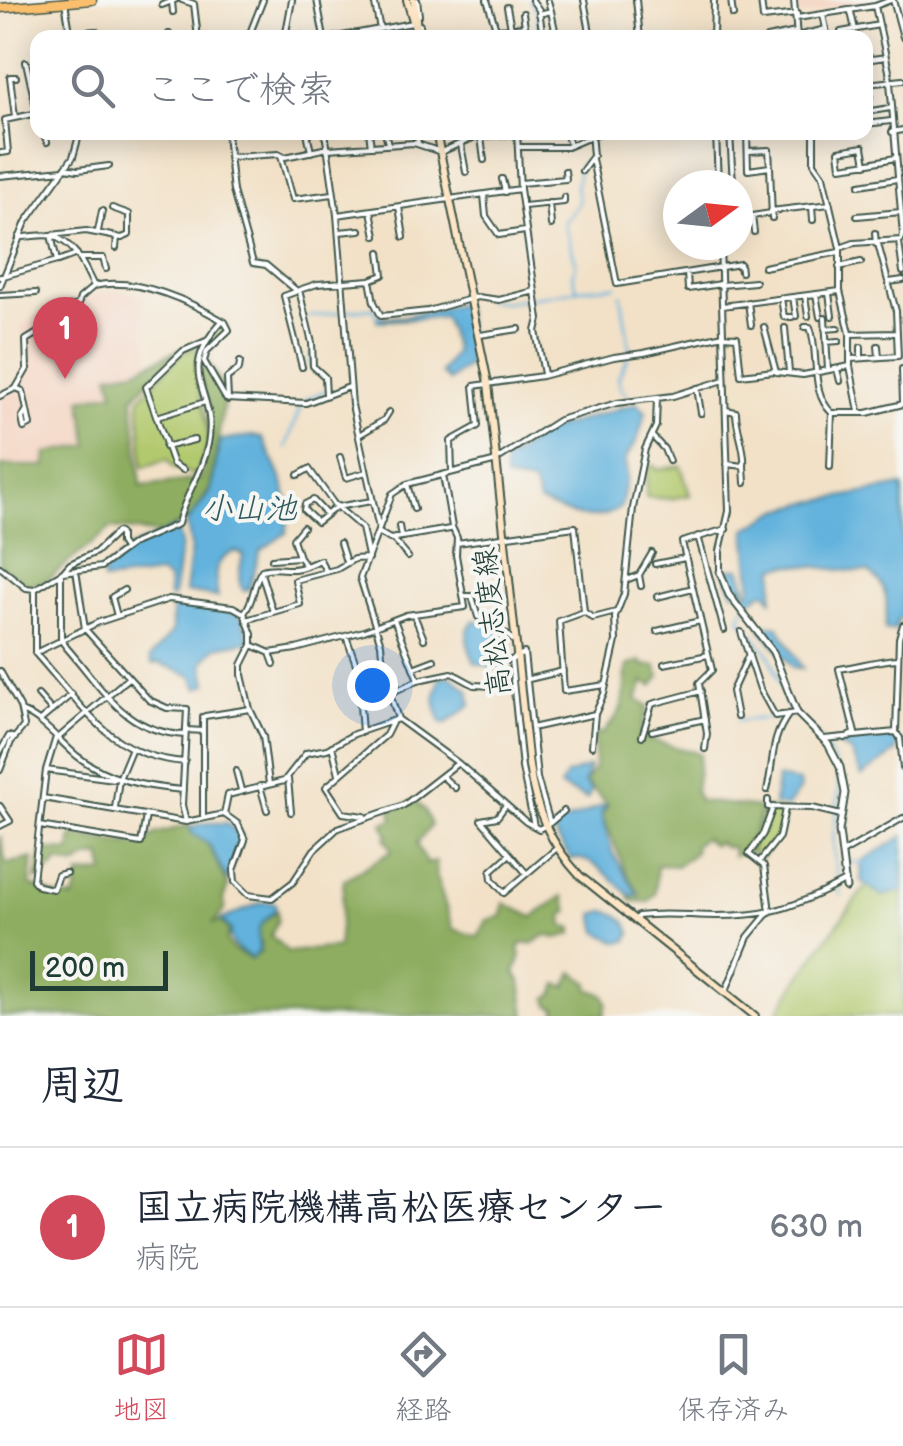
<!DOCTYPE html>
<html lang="ja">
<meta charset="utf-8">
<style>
body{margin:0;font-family:"Balsamiq Sans","Klee One",sans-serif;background:#f6f6f7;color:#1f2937}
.compass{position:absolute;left:663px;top:170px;width:90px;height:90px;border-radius:50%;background:#fff;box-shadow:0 5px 25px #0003;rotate:75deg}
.scale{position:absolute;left:30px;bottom:25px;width:138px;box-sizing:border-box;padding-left:10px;border:5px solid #1f3d34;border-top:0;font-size:28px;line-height:35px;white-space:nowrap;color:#1f3d34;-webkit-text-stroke:8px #f6f6f2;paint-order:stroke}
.you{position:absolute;left:372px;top:685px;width:35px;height:35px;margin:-25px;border:8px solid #fff;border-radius:50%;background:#1a73e8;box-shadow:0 0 0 15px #1a73e833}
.badge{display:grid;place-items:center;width:65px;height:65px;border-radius:50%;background:#d1495b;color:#fff;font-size:32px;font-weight:700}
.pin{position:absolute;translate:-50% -82px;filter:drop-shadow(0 2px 5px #0008)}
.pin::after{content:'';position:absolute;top:52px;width:35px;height:30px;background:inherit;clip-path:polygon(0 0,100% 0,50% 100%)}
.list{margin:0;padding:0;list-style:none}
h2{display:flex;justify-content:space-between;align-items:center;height:130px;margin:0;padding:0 40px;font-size:42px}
h2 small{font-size:32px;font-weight:400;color:#747a83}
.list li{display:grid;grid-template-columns:65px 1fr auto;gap:30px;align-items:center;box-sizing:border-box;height:160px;padding:0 40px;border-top:2px solid #e0e1e3}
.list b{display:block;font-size:38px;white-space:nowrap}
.list p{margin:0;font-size:32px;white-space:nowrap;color:#747a83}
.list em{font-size:32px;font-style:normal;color:#747a83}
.icon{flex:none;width:55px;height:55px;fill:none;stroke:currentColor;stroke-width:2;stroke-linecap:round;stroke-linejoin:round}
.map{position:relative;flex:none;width:903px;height:1016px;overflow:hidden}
.search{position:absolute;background:#fff;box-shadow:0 5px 25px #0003;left:30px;right:30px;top:30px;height:110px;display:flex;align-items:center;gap:25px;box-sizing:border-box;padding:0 35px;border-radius:20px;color:#747a83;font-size:38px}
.sheet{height:290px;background:#fff}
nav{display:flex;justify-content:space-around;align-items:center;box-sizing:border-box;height:140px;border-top:2px solid #e0e1e3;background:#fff;font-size:28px;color:#747a83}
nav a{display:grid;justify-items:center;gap:5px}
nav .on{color:#d1495b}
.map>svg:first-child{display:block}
</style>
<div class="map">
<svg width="903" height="1016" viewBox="0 0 903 1016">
<rect width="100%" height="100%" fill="#f6f6f2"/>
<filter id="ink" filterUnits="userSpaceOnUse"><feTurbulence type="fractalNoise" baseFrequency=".01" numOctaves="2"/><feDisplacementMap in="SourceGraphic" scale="20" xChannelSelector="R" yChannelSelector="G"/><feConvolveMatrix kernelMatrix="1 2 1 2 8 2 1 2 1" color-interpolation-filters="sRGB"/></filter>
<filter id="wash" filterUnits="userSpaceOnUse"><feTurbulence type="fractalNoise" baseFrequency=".0048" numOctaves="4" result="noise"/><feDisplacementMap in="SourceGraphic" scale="40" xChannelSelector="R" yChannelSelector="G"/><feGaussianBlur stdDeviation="2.25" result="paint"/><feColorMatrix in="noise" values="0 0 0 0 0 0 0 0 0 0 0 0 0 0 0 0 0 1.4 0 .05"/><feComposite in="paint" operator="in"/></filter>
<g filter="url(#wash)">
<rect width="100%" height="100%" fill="#f2e1c7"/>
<!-- built -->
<path fill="#f4d3c0" d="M796,0H884L852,9L798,15Z
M122,291L141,296L150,363L135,370L110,374L114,392L89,445L48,453L47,466H2L0,469V392L15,385L25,365L26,344L20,326L66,299Z"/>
<!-- green -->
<path fill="#b3c96e" stroke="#698351" stroke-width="2.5" d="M223,322L228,330L200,348C190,379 207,405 208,437C208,450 200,464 196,476L173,467L168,459L143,467L139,399L183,352L199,347Z
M655,466L656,470L681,466L690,495L670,499L646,497L647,467Z
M765,808L785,813L778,836L760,859L752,853V845Z
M903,836V1016H776C812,952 861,896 903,836Z"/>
<!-- forest -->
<path fill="#8ead61" stroke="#56754a" stroke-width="2.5" d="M181,349L133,397L141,486L201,479C213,437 213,411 197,369L207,362L226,390L210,489L193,516L161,534L111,528L47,580L29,586L0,566L1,466H46L47,453L89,445L81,399L114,392L109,374L135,370Z
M641,661L643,665L656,666L660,676L652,686L644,682L637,699L648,707L640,737L700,754L695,792L700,801L761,808L749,851L733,856L732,847H725L718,842L713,845L704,838L694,845L695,852L677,866L657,865L655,894L648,902L631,901L629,896L640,895C620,868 617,842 601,816L608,804L585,782L595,767L594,734L603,733C629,706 622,700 627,666Z
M416,801L425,811L431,825L417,844L427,864L436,862L437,879L453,929L478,937L487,920L502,916L504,903L533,917L563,896L569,912L563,915L564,925L573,928L572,934L556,938L545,935L534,943L521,944L519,950L521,955L515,973L521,982L526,1016H0V835L6,864L33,858L30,885L56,896L74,899L80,875L105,873L101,856L88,858L76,866L57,861L55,867L36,880L41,854L48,850L70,851L72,835L142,846L155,834L189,825L193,834L208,844L228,886L223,899L225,909L214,923L221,922L229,930L227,942L232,949L251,959L261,952L260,940L256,938L259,934V925L277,911L278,919L271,936L288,952L338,947L344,880L392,851L385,838L388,835L383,823L393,819L391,810Z
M573,972L589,983V989L604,995L607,1003L604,1016H554L557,1008L549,1005L547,998L555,993L558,984L566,987Z"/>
<!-- water -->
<path fill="#62b2dd" stroke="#407888" stroke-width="2.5" d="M458,304L465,310L469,364L449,381L441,373L455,351L444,317L377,321L378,317H401Z
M637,403L646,412L637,441L625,459L627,475L621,507C595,526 566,514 539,502L533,484L505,479L504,462L549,430Z
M253,436L262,438C278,471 295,496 286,533L260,551L249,589L244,591C235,580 241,567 243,555L235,551C212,561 214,574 218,597L185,592L191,548L187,523L211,491L220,440Z
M903,486V615L897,621L896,630H885C888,605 890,585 867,571C836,574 805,559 775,568L772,600L765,591L748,603L742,584L741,591L733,592L724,570L740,568L748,591H752L746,529L780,510L806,503Z
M177,527L181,544L173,598L169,597L168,579L159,574L103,581V574L132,547Z
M172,604L235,613C243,616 248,632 250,641L216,647L203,662L207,684L198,688L192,676L159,663L152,664L150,658L172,632Z
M474,620L489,624L511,641L509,665L499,669L475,663C468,648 462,634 474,620Z
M773,625L778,626L803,669L793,667L760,628Z
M451,676L469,691L471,705L445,724L440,721L435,700L440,677Z
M893,736L899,741L896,752L862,776L850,751L831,743Z
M589,767L584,783L591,791L587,799L560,787L566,775Z
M777,778L799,782L800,789L787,807L774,805Z
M606,804L601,815L613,854L638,895H630C614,882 593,855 571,859L555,835V827L561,823Z
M207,823H226L242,836L227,880L209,844L193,834L189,827Z
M903,837V890L882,896L861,881L862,861Z
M262,902L275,903L276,909C255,929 258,926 259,951L252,958C239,950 228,947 231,930L221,920Z
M604,911C618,913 628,920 631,934L627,941L617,942L598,932L594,914Z"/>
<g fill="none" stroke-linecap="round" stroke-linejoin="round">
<!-- stream -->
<path stroke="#62b2dd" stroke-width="2.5" d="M530,0L536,11L541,38
M588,132L591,148
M578,289L616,286
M621,294L630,352
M455,298L463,296
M485,300L506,302L577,290L573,275L576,263L564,223L579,202L576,185L580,165L591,155
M347,311L373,308L380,320
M308,317L342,312
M311,353L310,366L317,372
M628,395L621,389L618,378L628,357
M639,395L641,396
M305,400L325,391
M286,447L301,405
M749,599L740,618L770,656L791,716
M737,721L782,717
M812,731C848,770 839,785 834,832C832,852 837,875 840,895
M851,862L862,864"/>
</g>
</g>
<g filter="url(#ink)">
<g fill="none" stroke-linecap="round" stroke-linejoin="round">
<defs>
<path id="minor" d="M182,0L194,4L198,38
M317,0L324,38
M374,0L380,29L412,23
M417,0L419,15
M487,0L499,38
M532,0L539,10L543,38
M584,0L591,38
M636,0L640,38
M731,0L733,15
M761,0L763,18L797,14
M794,0L797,38
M893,0L903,37
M65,2L71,38
M172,2L173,12
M162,5L175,0
M507,7L513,38
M851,12L855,30
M523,13L526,33
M539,14L551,11L548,1
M823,15L828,38
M797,18L875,6
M420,25L422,38
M497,29L525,26
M841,32L879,25
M70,33L96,31L97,38
M169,34V38
M286,34L304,36
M270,36L276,38
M797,36L826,29
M178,38L198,35
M248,38L263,0
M285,38L292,0
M331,38L380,29
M548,38L556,35L551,11
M695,38L713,33
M713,38L714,0
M767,38L796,32
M866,55L872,59L886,57
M26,62L38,117
M866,84L903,80
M869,84L870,97
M866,112L890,108
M15,117L10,77H16
M866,124L891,121
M43,132L47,142
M227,132L229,155L233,157L279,154L285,157L328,148
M307,132L311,152
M325,132L337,215L352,405L379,529
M369,132L371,146
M385,132L388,144
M417,132L418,144
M517,132L520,189L539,319L536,331L544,374
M566,132L570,145
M716,132L718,185
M730,132L733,185
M747,132L748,170L770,167L772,218
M814,132V163L823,176L840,248V291L850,333V366L859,411
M892,132L903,130
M481,137L484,160
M461,145L466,172
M520,147H567L602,132
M328,149L414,143L441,152L475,137L517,134
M749,151L769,150L770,167
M1,153L8,152L5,120L38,113
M229,155L233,191L253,263L266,265L297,291
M281,156L293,199L333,194
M592,159L617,284L740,264L741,272
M866,164L863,147L839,151L841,167C859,165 877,162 895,158
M65,168L78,170L109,166
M582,171L593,156L591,132
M0,176L64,170
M502,179L505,192
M520,183L566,179L565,171
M860,185L897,179
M484,195L486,216L499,235L525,231
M549,203L551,225
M524,206L564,202V197
M812,206L813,220
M399,207L404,237
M371,211L376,236
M771,211L830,204
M337,215L520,189
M857,216L901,212
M98,231L102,211
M339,232L360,230
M754,232L752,216L771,213
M875,233L876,244
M899,242L903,272
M720,245L729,511L720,551V572
M116,248L117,237
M840,248L854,243L901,240L903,235L889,71L875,6L891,0
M81,258H103L106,269
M58,261L77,254
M764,267L839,252
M839,267L861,262
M687,273L688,289L721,284
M0,277L57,261L51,235L86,231L122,238L129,235V214L112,208
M370,280L383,275L380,252
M889,282L903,280
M721,285L755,282
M0,286L26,222L73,157L80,132
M94,286C137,276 189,301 225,322L229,330L207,351L204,361L226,399L306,403L349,387
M295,292L284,296L302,367
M829,293L832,316
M816,294L820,317
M0,295L36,293
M805,296L808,316
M793,297L796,316
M781,298L784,317H792
M748,302L751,325
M722,306L840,291
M825,318L828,370
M764,327L776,372L803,375L850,366
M805,327H810C820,355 809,391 832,413H867L903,404
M785,328L789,372
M825,329L838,328
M850,334L895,333
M480,335L519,329
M723,336L737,337L741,375L774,371
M826,342L839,341
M878,346L879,357
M861,347V358
M851,359L898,356L896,311L878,244
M837,369L840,381
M902,369L903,404
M16,388L27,369L26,340L39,332L54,310L78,305L80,298L94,286C84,267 76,243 52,236C43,233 29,238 19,237
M697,388L701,413
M326,395L325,377L313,366L312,343L299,290L317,284L370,280L374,302L381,316L428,311L477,297L499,300L535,291
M0,396L16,388L23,391L30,425L24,428L22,418L26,411
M657,398L656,426L645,449L633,508L624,594L615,617L616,641L604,694L595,714L532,728L537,778L550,823L539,829L526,822L458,763L398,719L384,675L381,644L360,578L392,494L407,484L493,462L559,420L617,403L673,396L724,380
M228,400L227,378L239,369L240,362
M726,410L736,412C736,431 746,448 744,466
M157,417L205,402
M359,435L384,420L389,412
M652,436L664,449L669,461
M165,447L194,440
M340,457L346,478L366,472
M727,464L744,466L745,483
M830,467L832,413
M183,470L173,464L146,387L183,351L206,341
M452,472L451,441L478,426L474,386L542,376L614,357L644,353L723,335
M298,475L309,469L334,504L362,528L368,556
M407,484L414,509
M326,514L313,500L305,504L304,510L317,522L336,507L372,501
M399,526L401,537
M303,527L293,539L299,557L306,566L320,560L326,571
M378,532L390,539L450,529
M698,536L724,630
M393,539L408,557
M340,543L346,562
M457,543L575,527L584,612L593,618L616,612
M272,559L299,557
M655,564L685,558
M0,567L26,588L35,589L63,572L101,567L134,543L178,524C184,495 203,473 208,444C219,390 172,377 222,321
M76,570L85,629L149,700L167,708L187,709L182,805L186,822
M63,572L70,564L96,552L117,532L120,534V543L124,549
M61,573V640L67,648C104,690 124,732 185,735
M261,573L273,612
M639,575L641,586
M626,580L639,575L652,553
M35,591V653C82,705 109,757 185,762
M465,596H472L478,617L493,623L515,642
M657,597L693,588
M584,612L559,621L564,691L606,685
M244,613C255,600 252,584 262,570C278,565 290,573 306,566
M414,615L424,639
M117,616L112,597L124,590
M246,620L300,604L295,580L337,569L354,559L368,558
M903,625L899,638L896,732L900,738L903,767
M657,631L700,621
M741,632L760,689L775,716L797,713
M346,636L357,667L362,732
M252,645L270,653L296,649L364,631L406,615L465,607L456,555L457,538L452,527L443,475
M35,653L99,622L169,599L233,607L244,613L252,634V645L242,665V675L250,709L263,736L269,784
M270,653L274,664
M664,664L708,655
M413,668L434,660
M0,671L20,707L24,726L11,742L0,770
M529,679L563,671
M418,680L452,673L474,685L513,687
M389,694L418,680L395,622
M38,695L52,711
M361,704L390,699
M21,711C44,720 59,741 77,756C108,780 145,787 183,790
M737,717L732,691L749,654
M41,720L72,694
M532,728L524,653L511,660L522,768L534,826
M187,730L203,731V717L205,716L250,709
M652,731L705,719
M642,736L652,704L701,691
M56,737L46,770L33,880L38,886L53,889L58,875L66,873
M58,738L127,679
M845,738L855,733L839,669C860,666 877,660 898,659
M824,739L896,732
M332,746L339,774
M592,746L595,714
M705,749L707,734L699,683L712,670L682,542L726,529
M0,752L9,736L15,738
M46,770L114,779
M236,771L241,790
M442,776L455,788
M288,779L291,812
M260,786L267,810
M767,790C775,759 769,741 789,714
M43,798L186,822L219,815L224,814L228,795L284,781L306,753L327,749L354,734L398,719
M768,800V807L812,808L841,815
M506,805L497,817L481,820L510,854L491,871L492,879L504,893L557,848
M0,806L10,821L0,826
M115,808L119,779L131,750
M224,814L238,824L245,840L234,870L235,882L248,895L272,898L293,882L314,850L338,828L404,805L458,763
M203,816V731
M364,816L343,813L326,787L386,735L392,723
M550,823L564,811
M40,826L141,843L146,816
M842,853L903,818
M510,854L526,873
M760,861L779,837L785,809
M770,912L764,866L749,854L763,834L773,807
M635,921L638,916C664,912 691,916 717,916C772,916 797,906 845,881
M725,993L748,937L767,914"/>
<path id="tertiary" d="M720,572L729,595L773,652L797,713L828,744L840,767L845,793L839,831L846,888"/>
<path id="secondary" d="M407,0L415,28
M414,0L418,38
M436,132L488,383L529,766C535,809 550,844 580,876L755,1016"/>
<path id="primary" d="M0,8L92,0"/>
</defs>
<!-- minor casing -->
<use href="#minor" stroke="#3f564a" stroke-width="8"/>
<!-- tertiary casing -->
<use href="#tertiary" stroke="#3f564a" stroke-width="9"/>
<!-- secondary casing -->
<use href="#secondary" stroke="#3f564a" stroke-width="10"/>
<!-- primary casing -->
<use href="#primary" stroke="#3f564a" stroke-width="11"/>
<!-- minor -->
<use href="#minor" stroke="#fff" stroke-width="4"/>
<!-- tertiary -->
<use href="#tertiary" stroke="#fff" stroke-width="5"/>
<!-- secondary -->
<use href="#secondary" stroke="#fde5c5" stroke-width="6"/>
<!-- primary -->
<use href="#primary" stroke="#f9bf6d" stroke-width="8"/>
</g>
</g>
<g text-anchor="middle" stroke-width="8" stroke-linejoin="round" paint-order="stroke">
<!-- street labels -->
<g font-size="30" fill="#1f3d34" stroke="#f6f6f2">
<text transform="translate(492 622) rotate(-96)" y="10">高松志度線</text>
</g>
<!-- water labels -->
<g font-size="32" font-style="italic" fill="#305a5e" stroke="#f6f6f2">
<text x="249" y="519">小山池</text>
</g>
</g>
</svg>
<svg class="compass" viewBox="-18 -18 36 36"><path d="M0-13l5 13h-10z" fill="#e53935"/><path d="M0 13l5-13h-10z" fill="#747a83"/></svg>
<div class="scale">200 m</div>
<div class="you"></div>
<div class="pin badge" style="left:65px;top:379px">1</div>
<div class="search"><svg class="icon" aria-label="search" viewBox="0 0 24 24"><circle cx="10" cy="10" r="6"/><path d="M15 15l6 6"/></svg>ここで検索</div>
</div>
<section class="sheet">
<h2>周辺<small></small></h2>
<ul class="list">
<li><span class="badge">1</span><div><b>国立病院機構高松医療センター</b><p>病院</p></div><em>630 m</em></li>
</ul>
</section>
<nav>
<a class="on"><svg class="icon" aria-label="map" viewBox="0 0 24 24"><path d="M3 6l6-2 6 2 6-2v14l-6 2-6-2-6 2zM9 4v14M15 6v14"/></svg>地図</a>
<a><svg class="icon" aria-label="directions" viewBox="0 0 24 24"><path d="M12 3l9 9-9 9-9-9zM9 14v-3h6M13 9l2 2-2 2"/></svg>経路</a>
<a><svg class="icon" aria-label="saved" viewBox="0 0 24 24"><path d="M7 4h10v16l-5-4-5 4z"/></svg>保存済み</a>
</nav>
